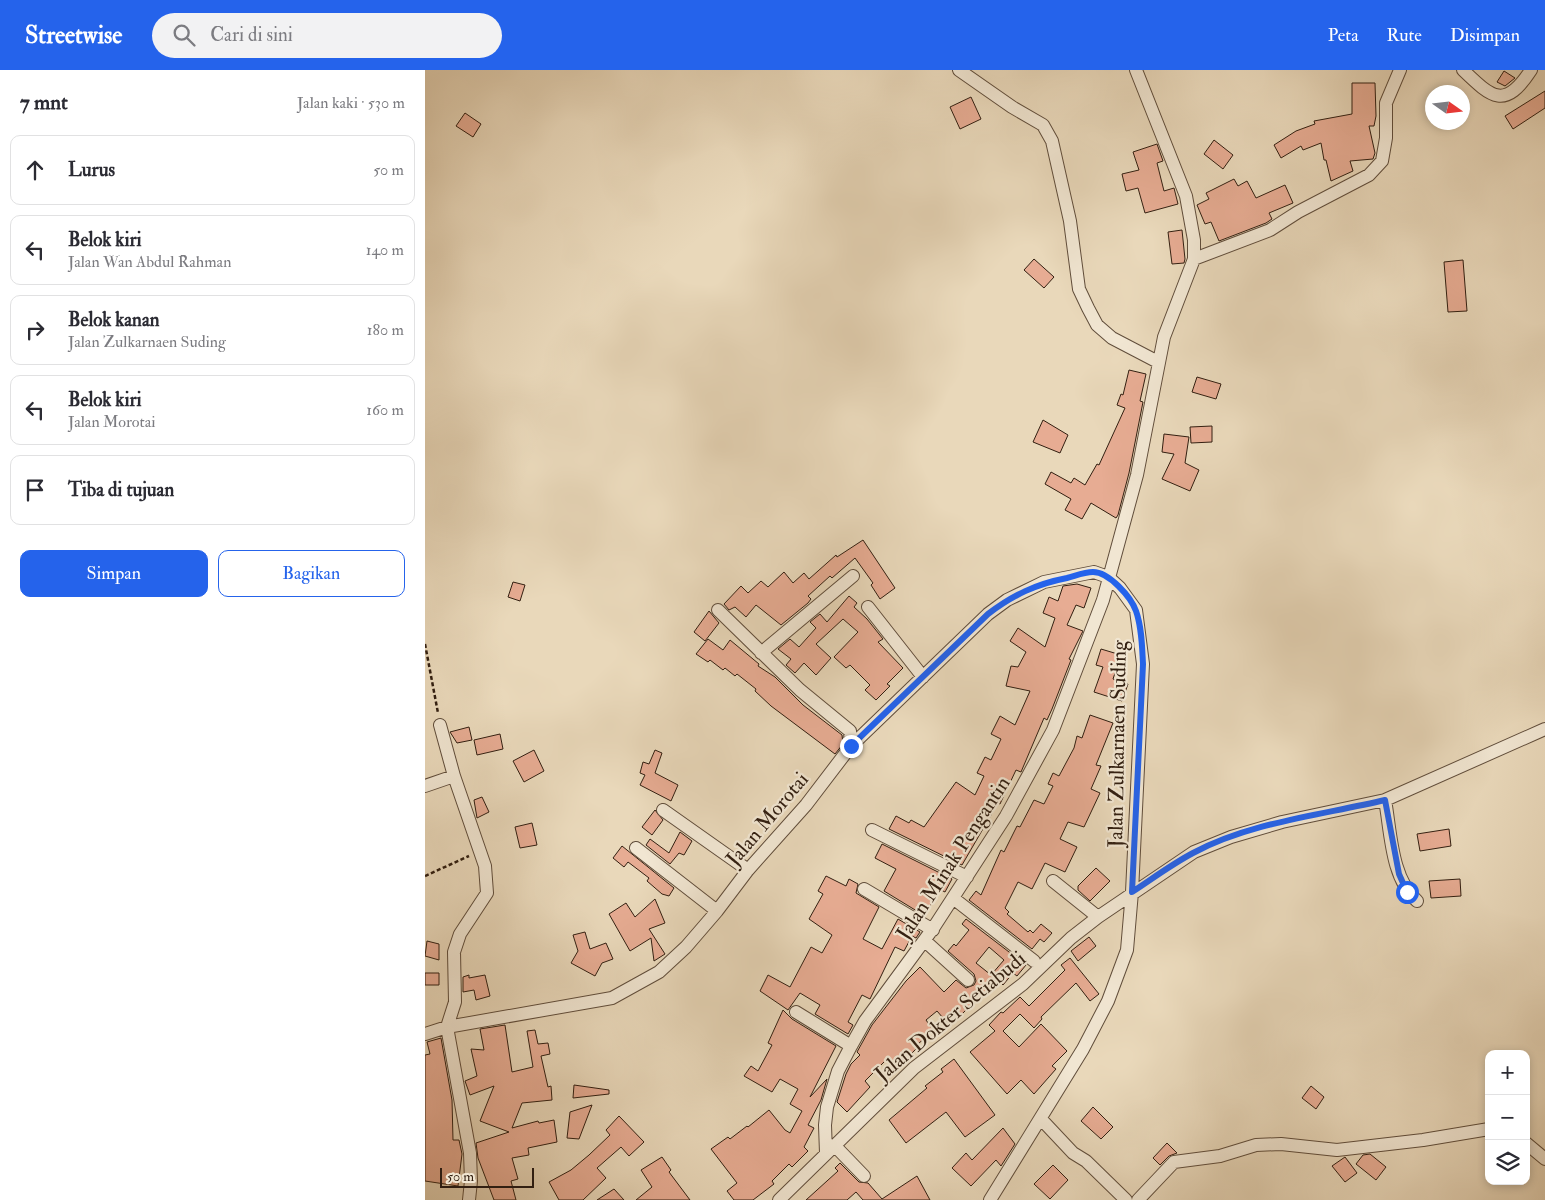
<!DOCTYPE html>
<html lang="id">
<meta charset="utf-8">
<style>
body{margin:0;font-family:"IM FELL Double Pica",serif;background:#f2f2f3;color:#2b2b33}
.controls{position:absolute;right:15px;bottom:15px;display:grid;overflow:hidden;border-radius:10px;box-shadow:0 2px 8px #0003}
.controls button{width:45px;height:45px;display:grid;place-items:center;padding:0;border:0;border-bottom:1px solid #e1e1e2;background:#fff;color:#2b2b33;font:25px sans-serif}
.compass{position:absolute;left:1000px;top:15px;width:45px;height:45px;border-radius:50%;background:#fff;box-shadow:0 2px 8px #0003;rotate:104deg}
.scale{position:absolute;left:15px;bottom:12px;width:94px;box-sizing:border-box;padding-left:5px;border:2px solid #321f11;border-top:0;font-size:14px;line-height:18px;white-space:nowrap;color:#321f11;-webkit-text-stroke:4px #f1e6d2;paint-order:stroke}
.stop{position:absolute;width:15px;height:15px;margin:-11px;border:4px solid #2563eb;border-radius:50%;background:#fff}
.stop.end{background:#2563eb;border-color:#fff;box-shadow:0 1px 5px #0008}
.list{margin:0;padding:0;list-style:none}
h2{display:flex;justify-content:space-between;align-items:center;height:65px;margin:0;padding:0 20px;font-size:21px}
h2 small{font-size:16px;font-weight:400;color:#7c7c81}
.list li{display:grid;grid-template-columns:32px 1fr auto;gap:15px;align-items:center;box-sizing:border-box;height:70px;margin:0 10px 10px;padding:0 10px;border:1px solid #e1e1e2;border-radius:10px}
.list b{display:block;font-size:19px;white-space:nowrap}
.list p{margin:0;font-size:16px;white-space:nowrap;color:#7c7c81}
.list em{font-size:16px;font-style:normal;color:#7c7c81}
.actions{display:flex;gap:10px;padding:15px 20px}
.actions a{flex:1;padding:11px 0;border:1px solid #2563eb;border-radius:10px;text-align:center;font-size:18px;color:#2563eb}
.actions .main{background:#2563eb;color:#fff}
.icon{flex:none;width:28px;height:28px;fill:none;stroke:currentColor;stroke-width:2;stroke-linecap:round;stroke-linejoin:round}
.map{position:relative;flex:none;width:1120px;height:1130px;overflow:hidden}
header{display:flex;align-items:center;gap:30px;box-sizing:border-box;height:70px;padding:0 25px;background:#2563eb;color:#fff}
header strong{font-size:24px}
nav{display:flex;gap:28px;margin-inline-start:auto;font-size:18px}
.search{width:350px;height:45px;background:#f2f2f3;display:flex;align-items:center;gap:12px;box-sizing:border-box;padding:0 18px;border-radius:28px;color:#7c7c81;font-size:19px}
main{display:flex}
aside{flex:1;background:#fff}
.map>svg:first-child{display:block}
</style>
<header>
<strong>Streetwise</strong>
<div class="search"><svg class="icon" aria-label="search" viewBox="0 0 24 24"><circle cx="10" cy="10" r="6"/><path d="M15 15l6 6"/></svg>Cari di sini</div>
<nav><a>Peta</a><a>Rute</a><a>Disimpan</a></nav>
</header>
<main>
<aside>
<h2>7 mnt<small>Jalan kaki · 530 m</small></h2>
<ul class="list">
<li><svg class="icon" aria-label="ahead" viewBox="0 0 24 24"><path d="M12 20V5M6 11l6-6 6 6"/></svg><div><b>Lurus</b></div><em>50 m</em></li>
<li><svg class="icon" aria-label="left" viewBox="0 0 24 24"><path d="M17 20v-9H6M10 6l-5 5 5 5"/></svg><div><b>Belok kiri</b><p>Jalan Wan Abdul Rahman</p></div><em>140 m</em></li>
<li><svg class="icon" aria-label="right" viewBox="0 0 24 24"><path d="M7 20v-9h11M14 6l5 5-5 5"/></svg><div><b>Belok kanan</b><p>Jalan Zulkarnaen Suding</p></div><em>180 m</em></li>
<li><svg class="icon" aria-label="left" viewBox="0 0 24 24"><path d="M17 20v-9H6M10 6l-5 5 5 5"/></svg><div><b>Belok kiri</b><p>Jalan Morotai</p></div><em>160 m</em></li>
<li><svg class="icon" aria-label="arrive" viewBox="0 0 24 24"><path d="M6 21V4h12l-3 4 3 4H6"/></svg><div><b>Tiba di tujuan</b></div></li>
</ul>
<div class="actions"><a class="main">Simpan</a><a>Bagikan</a></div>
</aside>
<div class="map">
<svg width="1120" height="1130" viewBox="0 0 1120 1130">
<rect width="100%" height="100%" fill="#e9d8ba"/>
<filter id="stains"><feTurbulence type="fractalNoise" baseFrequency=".004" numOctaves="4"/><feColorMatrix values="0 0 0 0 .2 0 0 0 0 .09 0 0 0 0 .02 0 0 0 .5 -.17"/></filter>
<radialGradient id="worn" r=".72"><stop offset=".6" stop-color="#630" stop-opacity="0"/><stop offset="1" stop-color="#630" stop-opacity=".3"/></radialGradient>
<!-- building -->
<path fill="#e7ac93" stroke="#321f11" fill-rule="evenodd" d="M1079,1L1090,8L1080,16L1072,12Z
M927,13H950L951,46L949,56H944L950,83L948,89L925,91L928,101L906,111L901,90H899L896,73L878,80L876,76L856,88L849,75L871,61L890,54L889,51L927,44Z
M1120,21V38L1088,59L1080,46Z
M546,27L556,49L535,59L525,37Z
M40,43L56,54L48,67L31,56Z
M789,70L808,85L798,99L779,84Z
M732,74L738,91L732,93L739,121L749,118L753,134L720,143L713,118L701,121L697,104L714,100L708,82Z
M809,109L813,116L822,111L831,128L860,115L868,133L844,143L847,149L841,153L794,171L786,152L780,154L772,135L784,129L781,123Z
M757,160L760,189L759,193L747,194L743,162Z
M609,189L629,207L619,218L599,200Z
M1038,190L1042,241L1023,242L1019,192Z
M704,300L721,304L715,331L718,332L704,403L693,445L691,448L666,433L657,449L640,440L646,429L620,414L626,402L646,413L649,408L660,415L672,394L674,395L700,338L692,335L696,324L698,325Z
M772,307L796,314L791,329L767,322Z
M618,350L643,365L635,383L608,372Z
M787,356V372L766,373L765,357Z
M739,364L764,367L760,393L774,400L765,421L737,409L749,384L737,382Z
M438,470L470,518L455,529L446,515L448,513L430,488L407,508L405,506L383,526L386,529L383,533L356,555L331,535L321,547L310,537L304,540L299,534L316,516L323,523L336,511L343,517L359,502L368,513L379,503L384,509L411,485L412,487Z
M88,512L100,515L95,531L83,527Z
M652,514L666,518L659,538L651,535L642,555L658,561L644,589L646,590L627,639L622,650L619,648L596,702L591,700L575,734L573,733L537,795L464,759L471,746L484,753L486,750L499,757L531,712L550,725L559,706L552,703L560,687L566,690L576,669L566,664L575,646L590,655L605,621L581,616L586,596L593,597L601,582L585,571L593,558L620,577L630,548L618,543L624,527L633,531L638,516Z
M424,526L432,533L429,537L442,549L458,569L453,572L478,598L462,614L465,616L451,630L440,620L445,615L425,595L421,598L409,587L433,562L418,549L391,574L406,588L391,605L379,593L370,603L361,595L366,589L353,579L365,569L374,577L391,558L385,552L395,544L402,552Z
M284,541L294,553L280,571L269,562Z
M283,569L298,580L305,570L334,594L333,596L350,607L378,635L417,665L418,674L410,684L346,636L330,621L331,619L312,604L310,606L300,598L298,600L285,590L283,592L271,584Z
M676,579L696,585L688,609L703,614L697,631L669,622L678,597L671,595Z
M665,645L688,653L671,695L676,696L666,719L675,723L659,757L643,752L635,769L652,777L640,802L620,793L607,819L593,812L580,838L584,842L582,844L603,862L605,860L608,863L616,854L627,863L619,872L615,869L607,879L544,830L551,821L556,825L576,780L579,782L592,756L595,757L609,730L619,734L628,716L623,714L628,703L634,706L649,678L652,666L657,668Z
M44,657L47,670L32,673L25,662Z
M75,664L78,679L52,685L49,670Z
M109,680L119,701L99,712L88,691Z
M230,680L237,683L230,703L253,715L246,731L215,715L220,705L215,703L218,692L224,694Z
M57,727L64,742L52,748L49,730Z
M230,740L238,750L227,765L217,757Z
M107,753L112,775L95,778L90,757Z
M1024,759L1026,776L995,781L992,764Z
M255,762L267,771L259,785L254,783L245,794L221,775L225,769L244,783Z
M457,774L527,809L520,822L514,819L500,846L459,821L471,799L450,788Z
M197,776L249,818L244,826L237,824L222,811L224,808L203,792L199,797L188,788Z
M671,798L685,811L665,831L653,820V816Z
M401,806L421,816L424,809L433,814L431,823L454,837L438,869L457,879L473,849L495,862L491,868L487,866L479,881L470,877L445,929L437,925L423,952L428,955L423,964L390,944L395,935L375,923L363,940L335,921L343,905L365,917L386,877L397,883L407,865L384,849L398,824L393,821Z
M1035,809L1036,826L1006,828L1004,811Z
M230,829L240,853L224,859L240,884L229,891L226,868L205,881L184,844L201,833L210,847Z
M541,849L601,895L592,906L588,903L578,915L575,912L566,923L564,921L552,933L550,931L525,956L512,941L501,950L508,960L490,977L491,979L484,986L482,984L469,996L462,989L440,1011L445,1017L422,1042L412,1032L421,1004L426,994L435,985L432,982L447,955L481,911L495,897L519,922L531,910L541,918L549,915L551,911L549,904L523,881L529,874L531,876L544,860L537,854ZM564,877L579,890L566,905L551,893Z
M160,862L165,879L181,873L188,889L177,893L170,906L146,893L153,881L148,865Z
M664,867L671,876L653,891L646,881Z
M2,871L14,874V890L0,886Z
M645,888L674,924L665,931L651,913L616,947L617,949L609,958L595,944L578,961L594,977L616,954L642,981L627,996L631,999L609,1024L596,1010L582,1024L545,982L570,961L564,955L576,942L578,943L595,927L604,936L640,900L636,895Z
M0,903H14V915H0Z
M44,905V908L60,905L65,926L51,930L49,920L38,922V907Z
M358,940L367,949L411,976L385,1027L402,1009L396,1030L383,1055L389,1058L379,1077L383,1081L367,1097L364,1094L347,1111L349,1114L328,1130H309L302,1121L312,1113L286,1079L303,1067L305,1069L322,1056L323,1057L344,1040L360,1060L365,1063L377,1041L365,1034L373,1019L355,1009L347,1022L319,1006L326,996L333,1001L347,975L343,973Z
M80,955L87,1002L108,997L102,961L110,960L113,974L123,973L125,984L116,986L123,1017L126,1016L127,1030L97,1033L87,1058L113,1051L114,1053L129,1050L132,1072L103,1078L104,1085L87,1088L93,1109L86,1111L91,1130H69L53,1088L51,1073L84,1062L55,1051L69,1016L45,1025L40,1011L52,1006L46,979L59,980L55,959Z
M16,968L27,1030L28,1070H34L37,1084L33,1116L0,1111V985L5,984L2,972Z
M529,989L570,1045L540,1067L521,1042L481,1073L464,1050L502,1018L500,1016L518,1002L516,999Z
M149,1015L184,1020V1024L148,1028Z
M886,1016L899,1027L891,1039L877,1028Z
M167,1035L154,1069L142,1068L145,1042Z
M668,1037L688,1057L676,1069L656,1051Z
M194,1046L219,1072L204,1086L196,1077L172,1098L181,1108L158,1130H134L124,1112L146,1100L164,1085L185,1065L181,1060Z
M578,1058L590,1074L576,1096L571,1090L546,1116L527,1098L541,1083L547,1090Z
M742,1073L752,1083L744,1086L735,1095L728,1088Z
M945,1084L961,1097L951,1110L931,1094L938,1085Z
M237,1087L246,1100L244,1102L265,1130H211L227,1117L216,1100Z
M920,1087L932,1103L920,1112L907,1096Z
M415,1093L434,1112L443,1113L457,1129L492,1106L505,1130H438L431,1122L422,1130H381L413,1101L410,1098Z
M628,1095L643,1110L625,1129L609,1114Z
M189,1119L199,1130H172Z"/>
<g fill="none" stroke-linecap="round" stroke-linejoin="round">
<defs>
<path id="minor" d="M534,0L587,37L618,55L627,71L645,151L654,219L663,238L672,255L687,268L733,292
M1038,0C1067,28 1080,40 1106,0
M769,189L845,160L873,142L944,105L957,91L961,68V33L975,0
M443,537L498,607
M293,540L375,620L425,661L426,676
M336,583L428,506
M15,655L29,706L60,796L62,823L35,864L29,882L30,932L22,957L45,1083L46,1111L44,1130
M0,716L29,706
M960,730C966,763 966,808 992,831
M238,740L323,800
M447,760L542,807
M211,778L292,841
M628,811L673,847
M439,819L508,860
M528,828L609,891
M500,871L543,910
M371,942L426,976
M0,964L22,957L187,928L234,902L261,877L292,841L323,800L381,735L426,676L563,544L582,530L619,512L669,502L683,507L695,518L711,540L718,594L707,822L702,880L683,931L658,979L565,1130
M616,1049L648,1083L661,1091L701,1130
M1101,1073L1120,1089
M409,1075L439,1106
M401,1083L400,1055L402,1037L413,1001L426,976L440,951L509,857L581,746L628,660L678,530L712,405L739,267L769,189V170L761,126L711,0
M354,1130L489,998L598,914L646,868L673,847L769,782L806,767L857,752L960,730L1120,659
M713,1130L749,1092L795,1086L831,1075L856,1074L912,1080L998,1070L1064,1059"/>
</defs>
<!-- minor casing -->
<use href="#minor" stroke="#604d3b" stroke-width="14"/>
<!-- path -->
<path stroke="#321f11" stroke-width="2.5" stroke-dasharray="4 2.5" stroke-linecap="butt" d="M0,574L13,643
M0,806L44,786"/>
<!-- minor -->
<use href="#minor" stroke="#f1e6d2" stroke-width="12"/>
</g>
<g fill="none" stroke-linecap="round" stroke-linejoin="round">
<!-- route -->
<path stroke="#2563eb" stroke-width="6" d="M426,676L563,544C588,525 611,514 642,508C650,506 659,502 668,502C684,502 706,527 711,541C717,558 717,577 718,594L707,822C727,809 747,794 768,783C826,752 897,745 960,730L974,804L982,822"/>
</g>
<g text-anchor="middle" stroke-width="4.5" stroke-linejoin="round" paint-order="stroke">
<!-- street labels -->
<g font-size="21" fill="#321f11" stroke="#f1e6d2">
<text transform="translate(692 674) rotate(-89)" y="7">Jalan Zulkarnaen Suding</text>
<text transform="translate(342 749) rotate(-50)" y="7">Jalan Morotai</text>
<text transform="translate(528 788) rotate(-57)" y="7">Jalan Minak Pengantin</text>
<text transform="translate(525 946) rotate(-40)" y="7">Jalan Dokter Setiabudi</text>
</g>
</g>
<rect width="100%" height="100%" filter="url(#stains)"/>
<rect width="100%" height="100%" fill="url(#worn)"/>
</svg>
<div class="controls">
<button>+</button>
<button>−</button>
<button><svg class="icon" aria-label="layers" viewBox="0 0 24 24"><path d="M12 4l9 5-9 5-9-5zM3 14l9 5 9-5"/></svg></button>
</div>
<svg class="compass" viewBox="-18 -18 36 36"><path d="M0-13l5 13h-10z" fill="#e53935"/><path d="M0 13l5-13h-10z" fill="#7c7c81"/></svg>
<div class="scale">50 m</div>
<div class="stop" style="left:982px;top:822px"></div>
<div class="stop end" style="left:426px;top:676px"></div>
</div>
</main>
